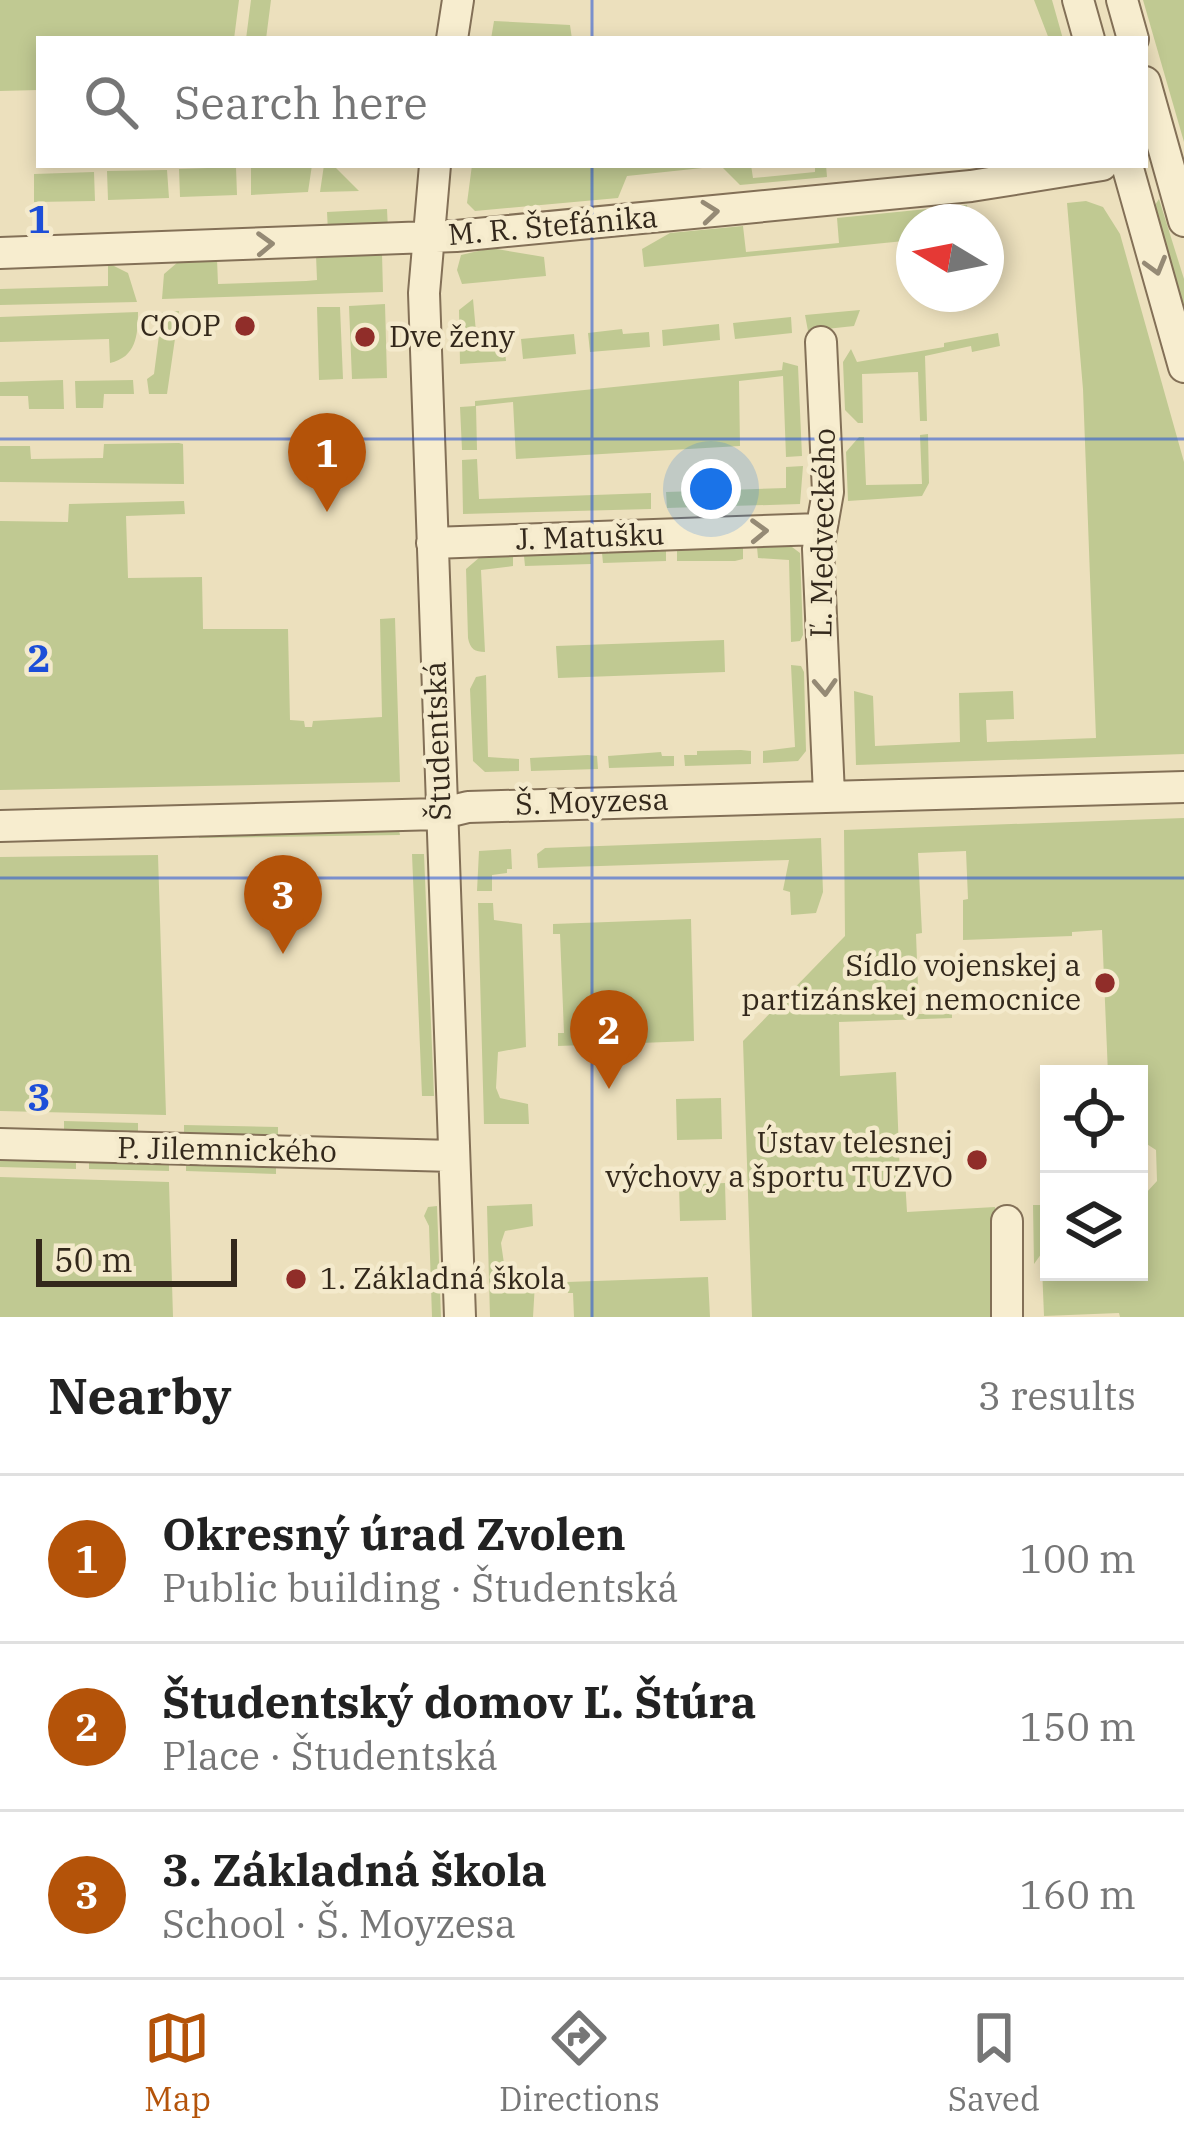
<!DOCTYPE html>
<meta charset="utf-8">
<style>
body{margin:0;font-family:"IBM Plex Serif",serif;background:#f2f2f2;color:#222}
.controls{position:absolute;right:36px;bottom:36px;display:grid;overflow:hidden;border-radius:0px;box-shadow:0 6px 18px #0003}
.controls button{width:108px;height:108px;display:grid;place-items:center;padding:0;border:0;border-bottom:3px solid #e0e0e0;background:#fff;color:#222;font:60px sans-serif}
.compass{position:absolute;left:896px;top:204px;width:108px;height:108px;border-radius:50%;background:#fff;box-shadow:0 6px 18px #0003;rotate:280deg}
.scale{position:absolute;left:36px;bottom:30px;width:201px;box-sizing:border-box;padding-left:12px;border:6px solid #33281b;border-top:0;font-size:33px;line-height:42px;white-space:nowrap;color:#33281b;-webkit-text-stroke:9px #f4eacc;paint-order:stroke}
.you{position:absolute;left:711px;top:489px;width:42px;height:42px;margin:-30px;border:9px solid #fff;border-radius:50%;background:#1a73e8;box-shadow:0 0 0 18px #1a73e833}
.badge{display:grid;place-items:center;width:78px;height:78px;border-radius:50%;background:#b45309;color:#fff;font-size:39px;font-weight:700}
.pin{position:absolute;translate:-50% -99px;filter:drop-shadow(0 3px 6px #0008)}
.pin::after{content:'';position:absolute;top:63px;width:42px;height:36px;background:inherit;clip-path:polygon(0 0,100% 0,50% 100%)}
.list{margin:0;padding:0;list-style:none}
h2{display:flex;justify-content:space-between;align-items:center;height:156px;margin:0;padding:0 48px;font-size:51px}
h2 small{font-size:39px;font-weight:400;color:#767676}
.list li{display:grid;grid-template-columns:78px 1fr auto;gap:36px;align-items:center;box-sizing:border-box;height:168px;padding:0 48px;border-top:3px solid #e0e0e0}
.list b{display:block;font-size:45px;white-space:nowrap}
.list p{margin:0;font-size:39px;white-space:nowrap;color:#767676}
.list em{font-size:39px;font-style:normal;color:#767676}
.icon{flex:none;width:66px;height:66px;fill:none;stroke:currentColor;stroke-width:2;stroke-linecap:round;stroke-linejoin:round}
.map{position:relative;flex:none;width:1184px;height:1317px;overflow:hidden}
.search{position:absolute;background:#fff;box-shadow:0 6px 18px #0003;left:36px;right:36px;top:36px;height:132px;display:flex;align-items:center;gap:30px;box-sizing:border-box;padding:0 42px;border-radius:0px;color:#767676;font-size:45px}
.sheet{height:660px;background:#fff}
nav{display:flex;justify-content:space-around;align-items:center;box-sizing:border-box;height:168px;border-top:3px solid #e0e0e0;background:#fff;font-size:33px;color:#767676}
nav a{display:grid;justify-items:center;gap:6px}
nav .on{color:#b45309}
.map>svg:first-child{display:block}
</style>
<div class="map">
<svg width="1184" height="1317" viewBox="0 0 1184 1317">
<rect width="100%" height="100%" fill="#ece0bd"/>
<!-- green -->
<path fill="#c0c992" d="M0,0H239L234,39H39V90L0,91Z
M251,0H271L266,39H246Z
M1034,0H1052L1063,39H1049Z
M1143,0H1184V142Z
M494,21L570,25L572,39H491Z
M312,165L308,192L251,195V166Z
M324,165H333L359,191L320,192Z
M472,165H751L753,178L815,172V165H826L827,177L740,185L721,166L627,176L618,198L475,211L467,203Z
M236,167L237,195L180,197L179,169Z
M167,170L169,198L108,200L107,171Z
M94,172L95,201L34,202V174Z
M1159,199L1184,279V308L1155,205Z
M1086,201L1103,207L1120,234L1184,462V754L856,765L854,691L873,696L875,746L960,742L959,693L1013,691L1014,719L986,720L987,742L1096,738L1083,389L1067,203Z
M967,205L969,222H914V240L644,267L642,249L670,233L743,226L746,252L839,243L837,218Z
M387,209L388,230L328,232L327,212Z
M491,248L544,257L546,276L462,284L457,270L461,255Z
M382,253L383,292L162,299L164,274L178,262L217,259L218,284L306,281L317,280L316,255Z
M108,263L128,273L137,302L0,305V289L108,286Z
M473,299L477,343L504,341L506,361L460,364L459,310Z
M385,304L387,378L352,379L349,306Z
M317,307H340L343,379L319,380Z
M860,310L854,326L808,331L805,315Z
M179,311L167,394H149L147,379L154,374L162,312Z
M138,312C138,336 136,357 110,363L109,339L0,342V317Z
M791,317L792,333L735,339L733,323Z
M719,324L720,340L663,346L662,330Z
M622,329L623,334L649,332L650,347L590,352L588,333Z
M998,333L1000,346L972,352L971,346L925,356L927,421H920L918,372L862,374L863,423H858L845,410L843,362L851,349L857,362L944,347V343Z
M574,334L576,354L523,359L521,339Z
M783,362L798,366L802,456L786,457L783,376L739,381L740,446L516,459L513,402L476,406L477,450H462L460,407L475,406V401L782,370Z
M63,380L64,409H29L28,396H0V382Z
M133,380L134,394H104L103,408H76L75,381Z
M928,434L929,483L922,496L848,501L846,452L859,437H864L866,485L922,484L920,435Z
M179,443L183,444L184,484L0,482V446H30L31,459L103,458L104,444Z
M477,459L479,499L651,493V509L463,514L462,460Z
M803,466L800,504L667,508L666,492L786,488V467Z
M184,501L185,514L126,516L128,578L202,577L203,629H288L290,720L304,721L305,727H312L313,721L382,717L380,619L395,618L400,782L0,790V521L68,522L69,504Z
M757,547H792L800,553L803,635L800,641L791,642L789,560L758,558Z
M743,548V559L735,561H677V550Z
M666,551V561L603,563L602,553Z
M591,553V564L525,566L524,556Z
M513,556V566L481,570L485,652C475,652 470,649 468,638L466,569L480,557Z
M724,640L725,672L558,678L556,646Z
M791,665L801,666L804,672L806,751L798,761L763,763V751L795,747Z
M486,675L488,757L519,759V771L485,772L473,761L470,689L476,677Z
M741,750L751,751V764L685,766L684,755H697V751Z
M661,752L662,756H674V766L609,768L608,756Z
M588,755L597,756L598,769L531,771L530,758Z
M1184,818V1317H1120L1119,1313L1044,1316L1042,1266L1049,1256V1272H1139V1194L1146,1193L1157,1181L1156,1150L1139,1139V1074H1108L1102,930L1072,932V936L963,940V900L968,899L966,851L918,853L922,933L916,934L919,1014H952V1018L839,1022L840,1076L896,1072L900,1178L905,1179L907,1212L995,1207L999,1293L996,1317H752L743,1041L845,936L844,830Z
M399,830L400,835L199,838L198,833Z
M821,838L823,892L816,913L791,915L790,892L783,890L789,860L538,868L537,854L545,848Z
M511,849L512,869H507V873L492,875V891H477L479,851Z
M412,854H424L434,1096H422Z
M158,855L166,1115L0,1111V857Z
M478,903H493L494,920L522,924L526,1047L498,1052L496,1088L500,1098L528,1104L529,1124H484Z
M691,919L694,1041L558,1046V1033H564L560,934H553V924Z
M721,1098L722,1139L677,1140L676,1099Z
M64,1121L138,1123V1135L64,1133Z
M184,1125L278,1127V1139L184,1136Z
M0,1157L76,1159V1169L0,1167Z
M89,1159L169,1162V1171L89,1169Z
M186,1162L276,1165V1174L186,1171Z
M0,1177L169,1182L173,1317H0Z
M725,1183L726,1220L680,1221L679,1185Z
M532,1204L533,1226L505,1231L501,1243L506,1277L535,1283L533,1317H490L487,1206Z
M1033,1205H1049V1243L1034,1264Z
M437,1206L441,1317H432L429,1226L424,1216L428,1207Z
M708,1277L710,1317H574L573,1293H568L567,1282Z"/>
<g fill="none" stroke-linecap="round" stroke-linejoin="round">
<defs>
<path id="minor" d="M1078,0L1089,39
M1122,0L1133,39
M452,39L458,0
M1145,82L1184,221
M435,165L424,293L460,1317
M1127,165L1184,367
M0,253L456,236L971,186L1102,165
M821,342L828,492L818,549L829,795
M432,543L820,529
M0,826L439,814L468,807L1184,787
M0,1144L454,1156
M1007,1317V1221"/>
</defs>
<!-- minor casing -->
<use href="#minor" stroke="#837057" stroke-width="34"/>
<!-- minor -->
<use href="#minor" stroke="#f7edcf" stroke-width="30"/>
</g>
<!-- one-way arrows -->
<defs><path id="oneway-chevron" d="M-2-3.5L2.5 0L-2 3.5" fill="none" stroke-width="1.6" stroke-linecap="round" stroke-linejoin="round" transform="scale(3)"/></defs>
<g stroke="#958a75">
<use href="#oneway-chevron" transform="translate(710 212) rotate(-6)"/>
<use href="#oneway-chevron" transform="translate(265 244) rotate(-2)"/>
<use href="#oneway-chevron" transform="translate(1156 266) rotate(74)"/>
<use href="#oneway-chevron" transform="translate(759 531) rotate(-2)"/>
<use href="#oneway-chevron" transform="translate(825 687) rotate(87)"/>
</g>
<!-- grid -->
<path fill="none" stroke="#1d4ed8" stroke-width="3" stroke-opacity="0.55" d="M592,0V39M592,165V1317M0,439H1184M0,878H1184"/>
<!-- markers -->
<g fill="#902d29" stroke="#f4eacc" stroke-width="4.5">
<circle cx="245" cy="326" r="12"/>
<circle cx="365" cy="337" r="12"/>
<circle cx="1105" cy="983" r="12"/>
<circle cx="977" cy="1160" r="12"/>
<circle cx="296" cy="1279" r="12"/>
</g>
<g text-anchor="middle" stroke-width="9" stroke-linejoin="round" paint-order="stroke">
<!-- street labels -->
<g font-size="30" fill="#33281b" stroke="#f4eacc">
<text transform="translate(553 226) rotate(-5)" y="10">M. R. Štefánika</text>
<text transform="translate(823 533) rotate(-89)" y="10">Ľ. Medveckého</text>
<text transform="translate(590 537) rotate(-2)" y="10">J. Matušku</text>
<text transform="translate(438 741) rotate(-92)" y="10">Študentská</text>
<text transform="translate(592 802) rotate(-2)" y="10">Š. Moyzesa</text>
<text transform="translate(227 1150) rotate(1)" y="10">P. Jilemnického</text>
</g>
<!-- poi labels -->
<g font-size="30" fill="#33281b" stroke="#f4eacc" text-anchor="end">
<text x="221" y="336">COOP</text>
<text x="389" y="347" text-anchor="start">Dve ženy</text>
<text x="1081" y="976">Sídlo vojenskej a<tspan x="1081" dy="34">partizánskej nemocnice</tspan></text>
<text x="953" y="1153">Ústav telesnej<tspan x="953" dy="34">výchovy a športu TUZVO</tspan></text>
<text x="320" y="1289" text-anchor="start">1. Základná škola</text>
</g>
</g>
<g font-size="39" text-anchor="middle" font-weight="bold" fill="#1d4ed8" stroke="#f4eacc" stroke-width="9" stroke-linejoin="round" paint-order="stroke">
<text x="39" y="233">1</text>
<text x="39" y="672">2</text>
<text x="39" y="1111">3</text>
</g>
</svg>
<div class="controls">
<button><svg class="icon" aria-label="locate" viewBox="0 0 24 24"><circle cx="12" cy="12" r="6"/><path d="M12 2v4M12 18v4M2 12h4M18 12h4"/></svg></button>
<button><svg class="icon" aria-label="layers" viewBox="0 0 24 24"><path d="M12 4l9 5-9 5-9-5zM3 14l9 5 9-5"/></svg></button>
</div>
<svg class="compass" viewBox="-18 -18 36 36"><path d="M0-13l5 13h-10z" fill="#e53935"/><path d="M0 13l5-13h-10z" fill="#767676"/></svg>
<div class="scale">50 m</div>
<div class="you"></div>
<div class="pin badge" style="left:327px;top:512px">1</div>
<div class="pin badge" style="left:609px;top:1089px">2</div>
<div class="pin badge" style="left:283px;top:954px">3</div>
<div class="search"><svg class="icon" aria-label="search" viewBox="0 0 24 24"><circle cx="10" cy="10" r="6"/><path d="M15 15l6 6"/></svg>Search here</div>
</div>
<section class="sheet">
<h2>Nearby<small>3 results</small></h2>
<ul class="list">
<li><span class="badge">1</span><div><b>Okresný úrad Zvolen</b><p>Public building · Študentská</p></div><em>100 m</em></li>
<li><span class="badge">2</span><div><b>Študentský domov Ľ. Štúra</b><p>Place · Študentská</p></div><em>150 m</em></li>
<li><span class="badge">3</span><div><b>3. Základná škola</b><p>School · Š. Moyzesa</p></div><em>160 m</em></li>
</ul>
</section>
<nav>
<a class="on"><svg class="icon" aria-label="map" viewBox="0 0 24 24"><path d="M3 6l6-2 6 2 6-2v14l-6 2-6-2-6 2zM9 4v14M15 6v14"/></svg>Map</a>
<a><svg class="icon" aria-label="directions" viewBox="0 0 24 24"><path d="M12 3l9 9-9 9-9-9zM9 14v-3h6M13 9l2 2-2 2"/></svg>Directions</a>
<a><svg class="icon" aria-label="saved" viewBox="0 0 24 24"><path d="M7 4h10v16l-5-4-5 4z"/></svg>Saved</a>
</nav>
